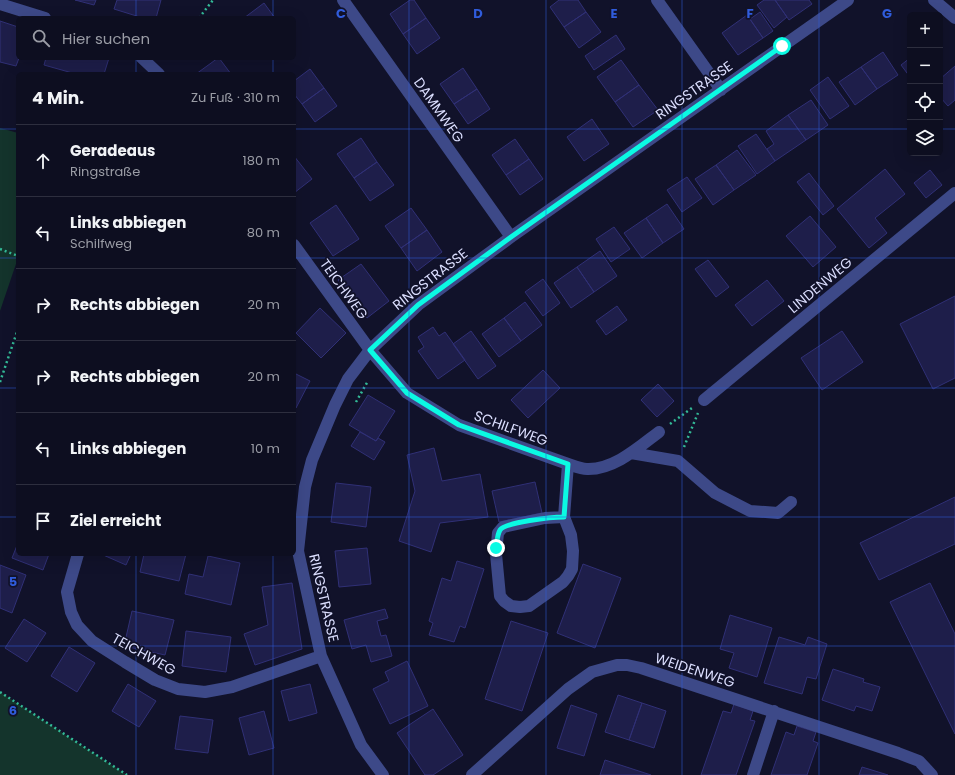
<!DOCTYPE html>
<html lang="de">
<meta charset="utf-8">
<style>
body{margin:0;font-family:Poppins,sans-serif;background:#161729;color:#f1f3f6}
.controls{position:absolute;right:12px;top:12px;display:grid;overflow:hidden;border-radius:6px;box-shadow:0 4px 16px #0002}
.controls button{width:36px;height:36px;display:grid;place-items:center;padding:0;border:0;border-bottom:1px solid #2d2e3e;background:#0d0e20;color:#f1f3f6;font:20px sans-serif}
.stop{position:absolute;width:12px;height:12px;margin:-9px;border:3px solid #0bfae3;border-radius:50%;background:#fff}
.stop.end{background:#0bfae3;border-color:#fff;box-shadow:0 1px 4px #0008}
.list{margin:0;padding:0;list-style:none}
h2{display:flex;justify-content:space-between;align-items:center;height:52px;margin:0;padding:0 16px;font-size:17px}
h2 small{font-size:13px;font-weight:400;color:#9a9ca5}
.list li{display:grid;grid-template-columns:26px 1fr auto;gap:12px;align-items:center;box-sizing:border-box;height:72px;padding:0 16px;border-top:1px solid #2d2e3e}
.list b{display:block;font-size:15px;white-space:nowrap}
.list p{margin:0;font-size:13px;white-space:nowrap;color:#9a9ca5}
.list em{font-size:13px;font-style:normal;color:#9a9ca5}
.icon{flex:none;width:22px;height:22px;fill:none;stroke:currentColor;stroke-width:2;stroke-linecap:round;stroke-linejoin:round}
.map{position:relative;flex:none;width:955px;height:775px;overflow:hidden}
.search{position:absolute;background:#0d0e20;box-shadow:0 4px 16px #0002;left:16px;top:16px;width:280px;height:44px;display:flex;align-items:center;gap:10px;box-sizing:border-box;padding:0 14px;border-radius:6px;color:#9a9ca5;font-size:15px}
.panel{position:absolute;background:#0d0e20;box-shadow:0 4px 16px #0002;left:16px;top:72px;width:280px;height:484px;border-radius:6px}
.map>svg:first-child{display:block}
</style>
<div class="map">
<svg width="955" height="775" viewBox="0 0 955 775">
<rect width="100%" height="100%" fill="#11122a"/>
<!-- green -->
<path fill="#14342c" d="M0,128L18,133V258L0,311Z
M0,692L127,775H0Z"/>
<!-- building -->
<path fill="#1e1e4a" stroke="#303076" d="M75,0H96L94,5Z
M117,0H161L156,18H143L114,9Z
M410,0H414L426,18L403,34L390,14Z
M559,0H578L586,12L564,27L550,7Z
M764,0H775L787,17L774,28L757,5Z
M775,0H809L812,4L789,20Z
M264,3L275,18H244Z
M586,12L601,32L579,48L564,27Z
M760,12L773,31L763,38L750,19Z
M747,15L763,38L738,55L722,33Z
M426,18L440,38L417,54L403,34Z
M0,21L18,27L19,58L16,66L0,62Z
M616,35L625,49L594,70L585,56Z
M883,52L898,75L877,89L861,67Z
M46,58H109L104,74H76L44,65Z
M218,58H219L231,74H196Z
M910,58V77L901,65Z
M621,60L639,85L615,102L597,77Z
M955,66V100L948,106L940,97V79Z
M861,67L877,89L855,105L839,82Z
M463,68L477,89L454,104L440,84Z
M310,69L324,88L302,104L294,94V81Z
M828,77L849,106L830,119L810,90Z
M639,85L658,110L633,127L615,102Z
M324,88L337,106L315,122L302,104Z
M477,89L490,109L468,124L454,104Z
M811,100L828,125L806,140L788,115Z
M788,115L806,140L775,161L767,149L774,144L766,131Z
M592,119L609,144L584,161L567,137Z
M756,134L775,161L757,174L738,146Z
M361,138L377,162L354,178L337,154Z
M515,139L529,159L506,175L492,155Z
M737,150L756,175L734,190L716,165Z
M294,156L312,179L294,193Z
M529,159L543,179L520,195L506,175Z
M377,162L394,185L370,201L354,178Z
M716,165L734,190L713,205L695,179Z
M885,169L905,194L875,218L887,233L869,248L837,209Z
M930,170L942,185L926,198L914,183Z
M809,173L834,206L823,215L797,182Z
M687,177L702,198L682,212L667,190Z
M667,204L684,229L663,243L646,218Z
M336,205L359,239L333,256L310,223Z
M411,208L427,230L401,248L385,226Z
M810,216L836,247L813,267L786,236Z
M646,218L663,243L642,258L624,233Z
M614,227L630,249L611,262L596,239Z
M427,230L442,252L417,271L401,248Z
M600,251L617,276L594,292L577,267Z
M708,260L729,287L716,297L695,269Z
M361,264L389,301L367,318L338,280Z
M577,267L594,292L571,308L554,283Z
M543,279L560,303L543,316L525,292Z
M767,280L784,301L752,326L735,305Z
M955,296V378L933,389L900,324Z
M525,302L542,325L521,341L504,318Z
M617,306L627,320L606,335L596,321Z
M320,308L346,333L321,358L296,333Z
M504,318L521,341L499,357L482,334Z
M433,327L439,336L445,332L465,360L438,379L418,351L424,347L418,337Z
M471,331L496,366L478,379L453,344Z
M842,331L863,362L822,390L801,358Z
M543,370L560,388L528,418L511,400Z
M294,373L310,381L296,408L294,407Z
M658,384L674,401L657,417L641,400Z
M368,395L395,411L376,441L349,425Z
M360,432L376,441L378,438L385,442L374,460L351,446Z
M434,448L442,481L480,474L488,517L440,523L431,552L399,541L415,491L407,455Z
M535,482L542,513L499,522L492,491Z
M336,483L371,487L366,527L331,522Z
M955,497V544L879,580L860,543Z
M18,543V554H49L43,570L12,558Z
M367,548L371,584L339,587L335,551Z
M101,554H131L126,565Z
M144,554H186L179,581L140,572Z
M208,556L240,563L231,605L185,594L189,574L203,577Z
M457,561L484,569L465,628L460,626L454,642L429,635L433,623L429,621L442,578L451,581Z
M583,564L621,578L595,648L557,633Z
M0,565L26,575L12,613L0,608Z
M292,583L302,649L255,665L244,634L268,625L262,587Z
M930,583L955,634V734L890,602Z
M385,609L388,618L377,621L381,636L386,635L392,656L371,662L366,645L352,649L344,620Z
M132,611L174,620L165,655L124,646Z
M730,615L772,628L757,677L729,668L734,653L720,649Z
M24,619L46,633L27,662L5,648Z
M511,621L548,633L522,711L485,699Z
M186,631L231,637L226,672L182,666Z
M779,637L805,645L808,637L827,644L816,679L807,677L802,694L764,683Z
M69,647L95,663L77,692L51,676Z
M407,661L428,706L390,724L373,689L389,681L385,672Z
M833,669L864,679L863,682L880,687L872,711L856,706L854,711L822,700Z
M128,684L156,701L139,727L112,711Z
M310,684L317,713L289,721L281,691Z
M618,695L642,703L629,740L605,732Z
M642,703L666,711L654,748L629,740Z
M734,704L753,711L750,720L755,721L736,775H701L723,711L731,713Z
M571,705L597,714L584,756L557,748Z
M433,709L463,755L433,775H425L397,733Z
M264,711L274,748L249,755L239,718Z
M180,716L213,720L208,753L175,749Z
M797,726L816,732L813,741L818,743L807,775H771L786,732L794,735Z
M605,760L651,775H600Z
M862,767L888,775H859Z"/>
<g fill="none" stroke-linecap="round" stroke-linejoin="round">
<!-- path -->
<path stroke="#33ba97" stroke-width="2.5" stroke-dasharray="2 3" stroke-linecap="butt" d="M199,18L213,0
M0,249L18,256
M0,382L18,329
M356,402L368,381
M670,424L692,408
M684,447L698,413
M0,692L127,775"/>
<!-- minor -->
<path stroke="#3d4988" stroke-width="12" d="M343,0L511,237
M657,0L721,90
M934,0L955,18
M0,4L45,18
M142,58L159,74
M294,245L370,350L407,393L459,425L568,464C574,466 581,469 587,469C614,470 639,447 659,432
M704,400L955,193
M631,453L678,461L715,493L750,511L778,513L791,502
M564,517L545,518L503,527L498,533L496,554L500,596L504,601L511,606L520,607L529,606L563,582L568,576L572,569L573,551L571,535L564,517L568,464
M78,554L67,592L71,612L77,625L92,641L125,662L155,680L178,689L205,692L232,687L321,656
M383,775L361,745L321,656L298,551L305,487L312,460L335,405L348,379L370,350L418,305L511,237L848,0
M472,775L568,689L592,672L617,665H627L641,668L898,753L919,761L932,775
M753,775L774,711"/>
</g>
<g fill="none" stroke-linecap="round" stroke-linejoin="round">
<!-- route -->
<path stroke="#0bfae3" stroke-width="5" d="M496,548C497,543 497,535 500,530C506,522 552,517 564,517L568,464L459,425L407,393L370,350L418,305L511,237L782,46"/>
</g>
<!-- grid -->
<path fill="none" stroke="#305cdc" stroke-width="1" stroke-opacity="0.55" d="M136,0V18M273,0V18M409,0V775M546,0V775M682,0V775M819,0V775M136,58V74M273,58V74M0,129H18M294,129H910M940,129H955M0,258H18M294,258H955M0,388H18M294,388H955M0,517H18M294,517H955M136,554V775M273,554V775M0,646H955"/>
<g text-anchor="middle" stroke-width="3.5" stroke-linejoin="round" paint-order="stroke">
<!-- street labels -->
<g font-size="14" fill="#dbdefe" stroke="#11122a">
<text transform="translate(694 90) rotate(-35)" y="5">RINGSTRASSE</text>
<text transform="translate(439 110) rotate(55)" y="5">DAMMWEG</text>
<text transform="translate(430 279) rotate(-38)" y="5">RINGSTRASSE</text>
<text transform="translate(820 285) rotate(-40)" y="5">LINDENWEG</text>
<text transform="translate(344 289) rotate(54)" y="5">TEICHWEG</text>
<text transform="translate(511 428) rotate(20)" y="5">SCHILFWEG</text>
<text transform="translate(324 598) rotate(77)" y="5">RINGSTRASSE</text>
<text transform="translate(144 654) rotate(29)" y="5">TEICHWEG</text>
<text transform="translate(695 670) rotate(18)" y="5">WEIDENWEG</text>
</g>
</g>
<g font-size="13" text-anchor="middle" font-weight="bold" fill="#305cdc" stroke="#11122a" stroke-width="3.5" stroke-linejoin="round" paint-order="stroke">
<text x="341" y="18">C</text>
<text x="478" y="18">D</text>
<text x="614" y="18">E</text>
<text x="750" y="18">F</text>
<text x="887" y="18">G</text>
<text x="13" y="586">5</text>
<text x="13" y="715">6</text>
</g>
</svg>
<div class="controls">
<button>+</button>
<button>−</button>
<button><svg class="icon" aria-label="locate" viewBox="0 0 24 24"><circle cx="12" cy="12" r="6"/><path d="M12 2v4M12 18v4M2 12h4M18 12h4"/></svg></button>
<button><svg class="icon" aria-label="layers" viewBox="0 0 24 24"><path d="M12 4l9 5-9 5-9-5zM3 14l9 5 9-5"/></svg></button>
</div>
<div class="stop" style="left:782px;top:46px"></div>
<div class="stop end" style="left:496px;top:548px"></div>
<div class="search"><svg class="icon" aria-label="search" viewBox="0 0 24 24"><circle cx="10" cy="10" r="6"/><path d="M15 15l6 6"/></svg>Hier suchen</div>
<section class="panel">
<h2>4 Min.<small>Zu Fuß · 310 m</small></h2>
<ul class="list">
<li><svg class="icon" aria-label="ahead" viewBox="0 0 24 24"><path d="M12 20V5M6 11l6-6 6 6"/></svg><div><b>Geradeaus</b><p>Ringstraße</p></div><em>180 m</em></li>
<li><svg class="icon" aria-label="left" viewBox="0 0 24 24"><path d="M17 20v-9H6M10 6l-5 5 5 5"/></svg><div><b>Links abbiegen</b><p>Schilfweg</p></div><em>80 m</em></li>
<li><svg class="icon" aria-label="right" viewBox="0 0 24 24"><path d="M7 20v-9h11M14 6l5 5-5 5"/></svg><div><b>Rechts abbiegen</b></div><em>20 m</em></li>
<li><svg class="icon" aria-label="right" viewBox="0 0 24 24"><path d="M7 20v-9h11M14 6l5 5-5 5"/></svg><div><b>Rechts abbiegen</b></div><em>20 m</em></li>
<li><svg class="icon" aria-label="left" viewBox="0 0 24 24"><path d="M17 20v-9H6M10 6l-5 5 5 5"/></svg><div><b>Links abbiegen</b></div><em>10 m</em></li>
<li><svg class="icon" aria-label="arrive" viewBox="0 0 24 24"><path d="M6 21V4h12l-3 4 3 4H6"/></svg><div><b>Ziel erreicht</b></div></li>
</ul>
</section>
</div>
